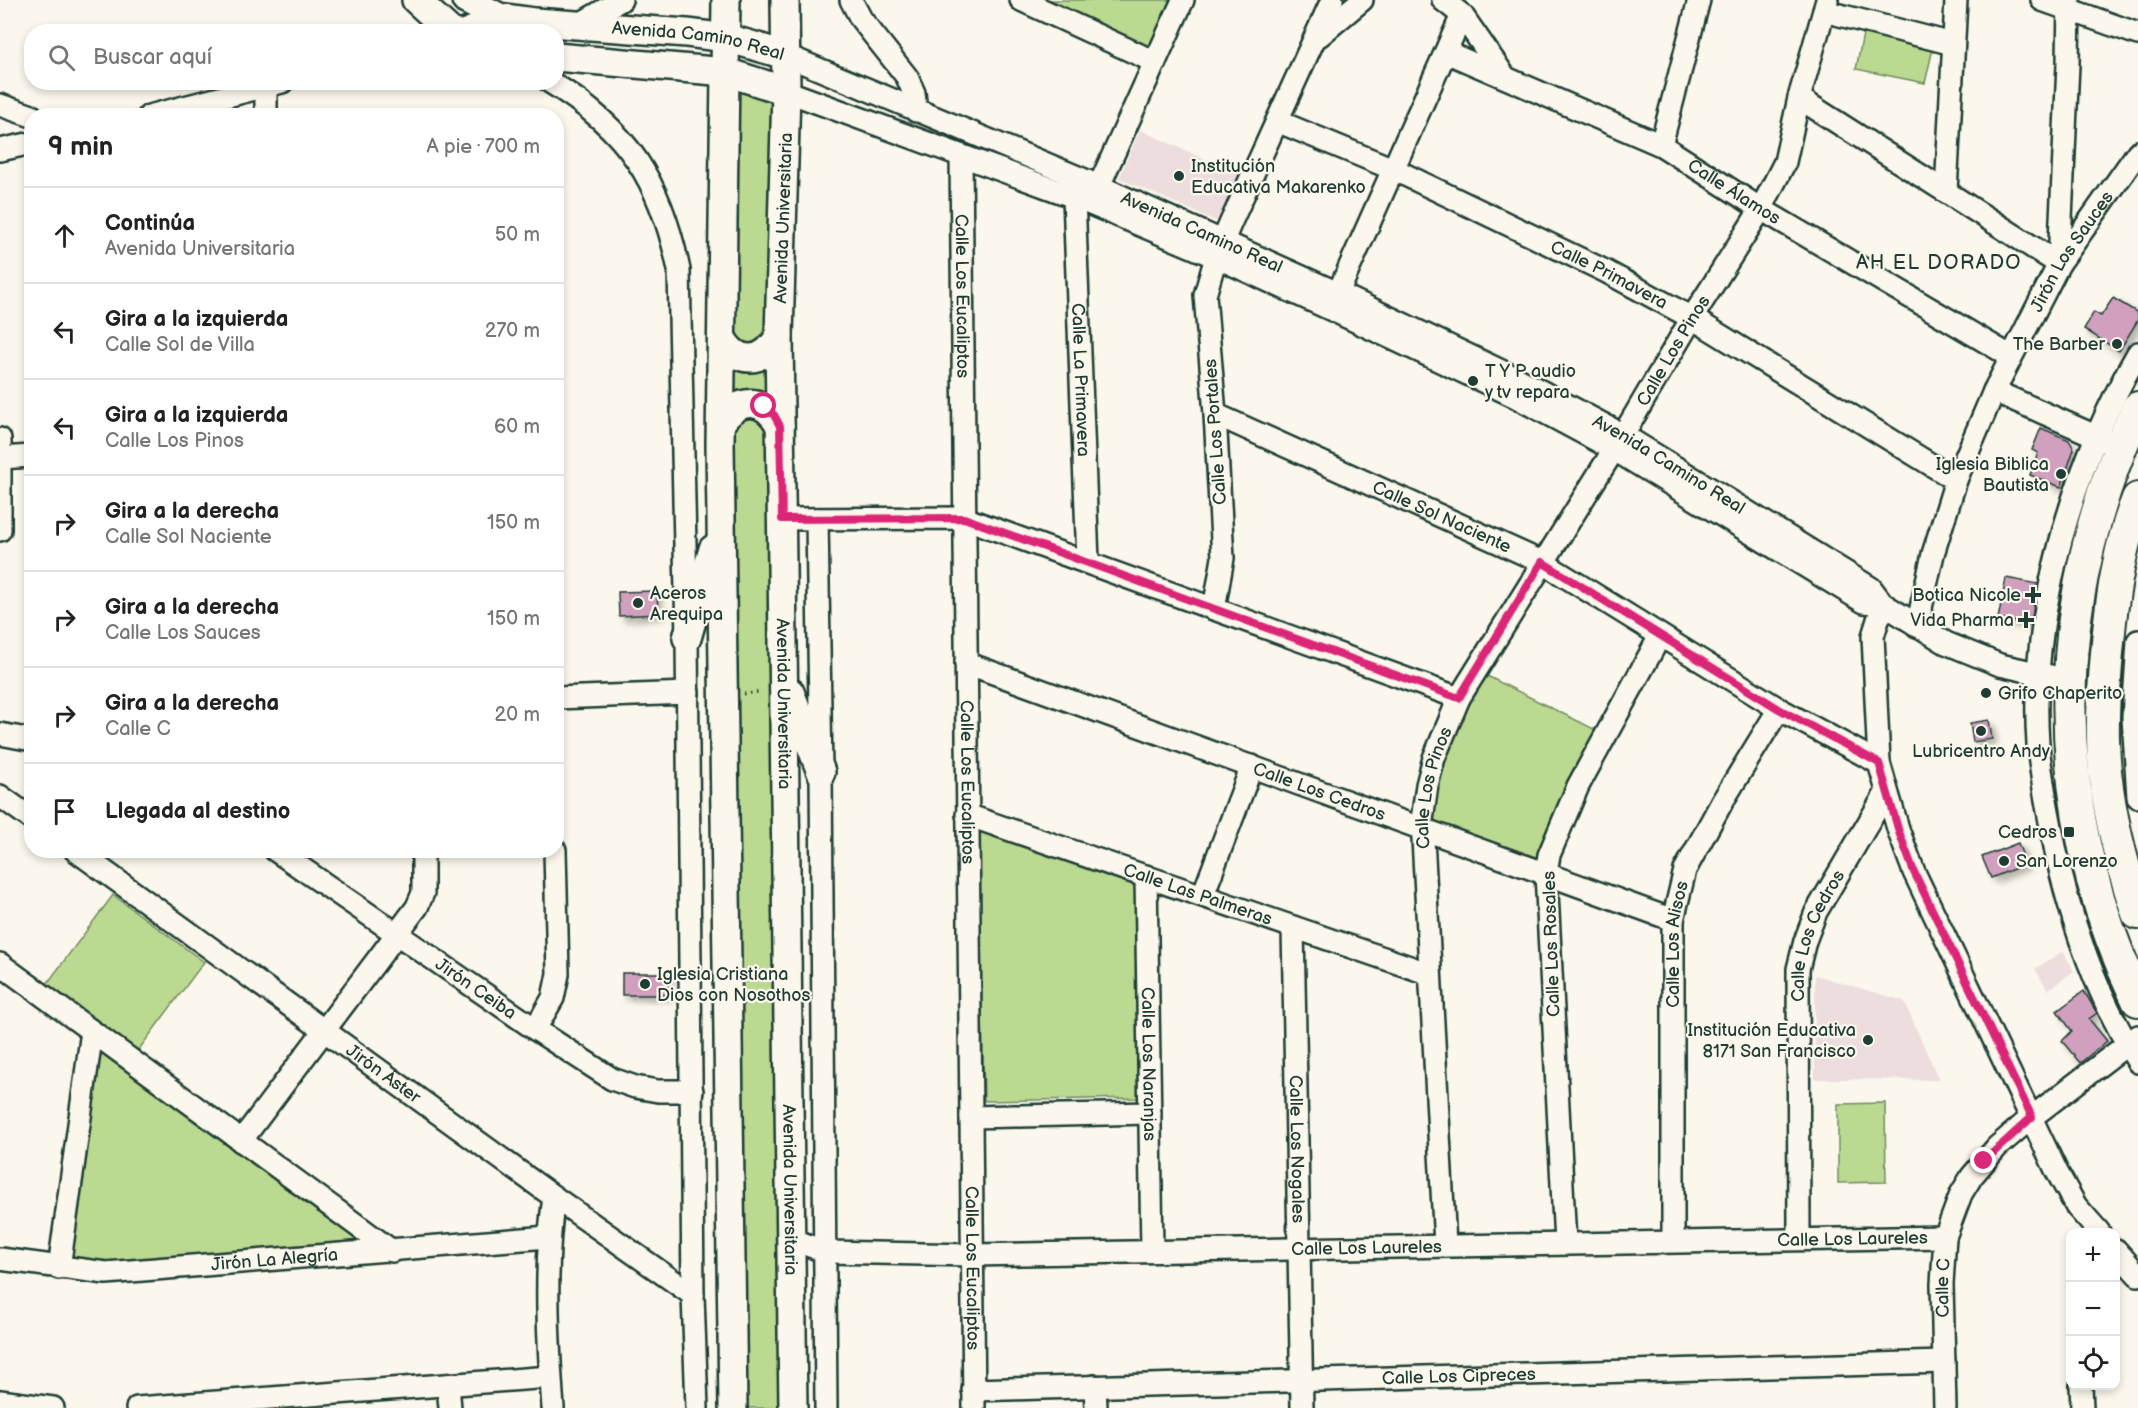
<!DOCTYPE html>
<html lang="es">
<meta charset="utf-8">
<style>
body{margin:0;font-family:"Balsamiq Sans",sans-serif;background:#f2f2f2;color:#222}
.controls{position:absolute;right:18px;bottom:18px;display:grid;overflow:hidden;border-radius:12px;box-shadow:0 3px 9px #0003}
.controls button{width:54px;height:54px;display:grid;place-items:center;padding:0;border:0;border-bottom:2px solid #e0e0e0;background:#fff;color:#222;font:30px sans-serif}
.stop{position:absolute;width:18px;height:18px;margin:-14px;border:4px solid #db2777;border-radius:50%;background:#fff}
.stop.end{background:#db2777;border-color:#fff;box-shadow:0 2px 6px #0008}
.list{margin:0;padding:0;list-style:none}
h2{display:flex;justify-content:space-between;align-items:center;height:78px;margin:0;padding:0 24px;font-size:26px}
h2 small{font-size:20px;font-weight:400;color:#767676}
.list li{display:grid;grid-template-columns:39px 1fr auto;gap:18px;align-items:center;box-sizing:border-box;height:96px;padding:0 24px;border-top:2px solid #e0e0e0}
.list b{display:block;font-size:22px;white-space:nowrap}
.list p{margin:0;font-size:20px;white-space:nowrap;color:#767676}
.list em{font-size:20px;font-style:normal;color:#767676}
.icon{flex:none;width:33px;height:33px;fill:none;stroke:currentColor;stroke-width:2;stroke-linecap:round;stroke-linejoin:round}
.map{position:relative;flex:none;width:2138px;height:1408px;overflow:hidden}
.search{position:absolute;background:#fff;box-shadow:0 3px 9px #0003;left:24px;top:24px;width:540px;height:66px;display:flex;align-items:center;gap:15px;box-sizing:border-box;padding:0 21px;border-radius:24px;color:#767676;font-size:22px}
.panel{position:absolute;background:#fff;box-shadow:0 3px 9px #0003;left:24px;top:108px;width:540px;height:750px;border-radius:24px}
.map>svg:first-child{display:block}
</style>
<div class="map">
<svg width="2138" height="1408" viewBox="0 0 2138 1408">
<defs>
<filter id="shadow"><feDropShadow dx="5" dy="5" stdDeviation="3" flood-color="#0004"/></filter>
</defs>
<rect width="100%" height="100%" fill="#fbf7ec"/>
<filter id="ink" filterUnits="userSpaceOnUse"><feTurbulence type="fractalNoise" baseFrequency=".0167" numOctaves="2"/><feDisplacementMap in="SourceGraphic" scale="12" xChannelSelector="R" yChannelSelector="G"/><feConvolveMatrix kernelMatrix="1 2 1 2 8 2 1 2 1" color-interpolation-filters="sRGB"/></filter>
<g filter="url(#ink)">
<!-- built -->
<path fill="#eeddde" d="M1140,130L1240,175L1218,222L1119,178Z
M2063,951L2074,971L2048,990L2035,969Z
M1815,975L1904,1001L1939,1080L1815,1079Z"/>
<!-- green -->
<path fill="#bcd991" stroke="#6e8b62" stroke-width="1.5" d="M1041,0H1171L1149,50Z
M1864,29L1934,44L1925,83L1856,69Z
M734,85L777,99L785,1408H741L728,433Z
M1483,674L1598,731L1539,864L1432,825L1443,760L1454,729Z
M978,831L1137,884L1138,1098L984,1101Z
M113,895L204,962L137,1052L46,985Z
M99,1048L363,1242L117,1264L70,1259Z
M1885,1103L1886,1182L1838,1183V1104Z"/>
<!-- building -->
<path fill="#d1a0be" stroke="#1f3d34" stroke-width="1.5" filter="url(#shadow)" d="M2113,298L2138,313V320L2119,351L2084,329L2094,312L2101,316Z
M2041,428L2069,440L2074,449L2061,487L2030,475L2038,453L2032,450Z
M2006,578L2038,584L2031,625L1998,619Z
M657,591L658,614L619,616L618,592Z
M1989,720L1992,739L1973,742L1970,723Z
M2018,843L2026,864L1991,878L1982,857Z
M622,973H668V995H622Z
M2084,991L2097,1013L2089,1019L2107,1041L2080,1063L2062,1041L2072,1031L2057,1011Z"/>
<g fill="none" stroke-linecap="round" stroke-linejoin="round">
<defs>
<g id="minor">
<path d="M851,0L861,19L907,77L914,93L916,111"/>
<path d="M1021,0L1155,62"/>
<path d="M1443,0L1462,15L1505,77"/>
<path d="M2042,0L2138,34"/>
<path d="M1824,11L1953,44"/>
<path d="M578,25L621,0"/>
<path d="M460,32L499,17"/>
<path d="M1319,36L1362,0"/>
<path id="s1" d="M1446,52L1661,145L1761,209L2010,356"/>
<path id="s2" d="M785,55L1099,186L1338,293L1520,380L1623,435L1871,588L1883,604L1946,643L2000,665L2069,680"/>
<path d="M550,82C628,129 661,182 679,270L687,638L693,1295L697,1408"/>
<path d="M266,87V116"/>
<path d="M786,91L1074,197L1216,257L1332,310L1514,396L1613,449L1864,602L1883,604"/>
<path d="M1799,98L2059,264L2068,64L2069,0"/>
<path d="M0,105L32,116"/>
<path d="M149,116L282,82"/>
<path id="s3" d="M1277,121L1393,169L1605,271L1692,318L1956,480"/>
<path d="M1661,145L1699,0"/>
<path d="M0,150L32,143"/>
<path id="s4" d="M961,156L974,1408"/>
<path d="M1099,186L1183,0"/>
<path d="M1946,192L1956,0"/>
<path id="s5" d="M1074,197L1088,562"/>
<path d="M1338,293L1462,15"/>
<path d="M2138,353C2074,463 2029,615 2038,744C2041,780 2049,816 2056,852C2072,926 2098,998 2138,1062"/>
<path d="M1994,391L2109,442"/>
<path id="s6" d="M1215,414L1542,562L1779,709L1879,763"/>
<path d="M0,439V530"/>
<path d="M0,458L32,456"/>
<path d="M782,519L964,518L1459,698"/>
<path d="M817,519L821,772L826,1408"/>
<path d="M1883,604L1873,636L1879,763L1899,832L1914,872L2057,1172L2076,1206L2099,1232"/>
<path d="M1214,609L1223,558L1215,414L1205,295L1216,257L1231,222L1332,0"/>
<path id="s7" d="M1917,626L1933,554L1956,480L1994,391L2059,264L2138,152"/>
<path d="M2138,641L2133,717L2138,797"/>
<path id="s8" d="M966,663L1673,920"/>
<path d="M556,698L688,693"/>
<path d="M0,734L32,740"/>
<path d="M0,796L32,819"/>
<path id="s9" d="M967,815L1430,974"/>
<path id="s10" d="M75,850L554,1197L693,1295"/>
<path id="s11" d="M275,850L535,1029L612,1079L635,1087L658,1091H692"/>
<path id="s12" d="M1146,876L1152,1251"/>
<path d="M1203,895L1252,766"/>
<path id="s13" d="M1293,927L1302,1408"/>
<path d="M0,964L392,1251"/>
<path d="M535,1029L553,998L558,974L555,850"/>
<path d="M971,1117L1150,1113"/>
<path d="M241,1141L417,907L423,893V850"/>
<path id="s14" d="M1799,1238L1798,969L1805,941L1816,912L1886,793"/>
<path id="s15" d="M791,1239L826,1252L972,1255L1945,1237"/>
<path id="s16" d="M1673,1241V920L1685,870L1722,802L1779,709"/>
<path d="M1565,1243L1546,873L1549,855L1578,786L1660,636"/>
<path id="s17" d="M1445,1245L1422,820L1427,785L1434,758L1459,698L1623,435L1692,318L1761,209L1785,162L1799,98L1827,0"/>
<path d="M2116,1250L2138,1275"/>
<path id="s18" d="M0,1259L106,1273L548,1237"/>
<path d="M59,1268L92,1031"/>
<path d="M448,1385L450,1408"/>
<path d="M1095,1386L1096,1408"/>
<path d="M2081,1386L2082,1408"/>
<path id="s19" d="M973,1390L1944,1362"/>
<path d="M0,1401L53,1408"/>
<path d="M137,1408L550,1377"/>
<path d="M553,1408C548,1340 544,1265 554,1197"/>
<path id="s20" d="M1945,1408L1942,1284L1945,1237L1961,1194L1972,1176L1997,1147L2032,1117L2138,1036"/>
</g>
<g id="major">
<path d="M416,0L451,32"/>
<path id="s21" d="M466,0L499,17L535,22L687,33L727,38L785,55"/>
<path d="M726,0L720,444L733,1408"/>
<path id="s22" d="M785,0L786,91L779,336L793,1408"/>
<path d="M556,57L726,72L786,91"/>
<path d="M722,338C737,366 764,364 779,336"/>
<path d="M721,423C739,396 765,397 780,426"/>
<path d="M687,638L713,549"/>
<path d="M790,692L821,772"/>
</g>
<path id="highway" d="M2138,408C2047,599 2046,809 2138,1000
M2138,499C2120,544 2112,594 2108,642C2105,674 2102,706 2103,738C2104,798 2119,857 2138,913"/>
</defs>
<!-- minor casing -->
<use href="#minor" stroke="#1f3d34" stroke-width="26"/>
<!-- major casing -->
<use href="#major" stroke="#1f3d34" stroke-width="32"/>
<!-- highway casing -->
<use href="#highway" stroke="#1f3d34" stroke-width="36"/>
<!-- path -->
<path stroke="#1f3d34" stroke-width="3" stroke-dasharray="1.5 4.5" stroke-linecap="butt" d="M744,694L761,692"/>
<!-- minor -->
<use href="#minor" stroke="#fbf7ec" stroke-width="21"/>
<!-- major -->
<use href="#major" stroke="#fbf7ec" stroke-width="27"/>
<!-- highway -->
<use href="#highway" stroke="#fbf7ec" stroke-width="32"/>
</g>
</g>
<g fill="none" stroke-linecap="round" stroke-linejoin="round" filter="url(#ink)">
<!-- route -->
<path stroke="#db2777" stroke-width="8" d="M764,406L774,415L780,426L782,519L964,518L1459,698L1542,562L1779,709L1879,763L1899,832L1914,872L2032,1117L1984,1161"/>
</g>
<!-- markers -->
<g fill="#1f3d34" stroke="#fbf7ec" stroke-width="2">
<circle cx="1179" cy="176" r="6"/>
<circle cx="2117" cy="344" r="6"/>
<circle cx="1473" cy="381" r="6"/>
<circle cx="2061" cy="474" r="6"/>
<path d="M2030 586h6v6h6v6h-6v6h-6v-6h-6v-6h6z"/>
<circle cx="638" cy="603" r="6"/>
<path d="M2023 611h6v6h6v6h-6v6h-6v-6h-6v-6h6z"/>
<circle cx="1986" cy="693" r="6"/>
<circle cx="1981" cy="731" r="6"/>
<rect x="2063" y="826" width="12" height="12" rx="3"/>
<circle cx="2004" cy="861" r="6"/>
<circle cx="645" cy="984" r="6"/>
<circle cx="1868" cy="1040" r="6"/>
</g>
<g text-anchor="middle" stroke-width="4.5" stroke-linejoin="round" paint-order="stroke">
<!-- street labels -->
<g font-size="18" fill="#1f3d34" stroke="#fbf7ec">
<text dy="6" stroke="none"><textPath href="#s21" startOffset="238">Avenida Camino Real</textPath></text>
<text dy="6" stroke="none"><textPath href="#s1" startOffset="321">Calle Álamos</textPath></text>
<text transform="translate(783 218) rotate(-88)" y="6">Avenida Universitaria</text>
<text dy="6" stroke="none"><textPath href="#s2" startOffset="453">Avenida Camino Real</textPath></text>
<text dy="6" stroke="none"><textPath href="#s7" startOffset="408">Jirón Los Sauces</textPath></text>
<text dy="6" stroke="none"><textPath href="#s3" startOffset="366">Calle Primavera</textPath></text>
<text dy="6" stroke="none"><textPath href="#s4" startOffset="140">Calle Los Eucaliptos</textPath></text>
<text dy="6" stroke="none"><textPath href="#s17" startOffset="962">Calle Los Pinos</textPath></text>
<text dy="6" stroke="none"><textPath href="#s5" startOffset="183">Calle La Primavera</textPath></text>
<text transform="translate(1215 432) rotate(-94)" y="6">Calle Los Portales</text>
<text dy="6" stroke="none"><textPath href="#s2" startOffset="975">Avenida Camino Real</textPath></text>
<text dy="6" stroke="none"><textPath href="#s6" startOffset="249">Calle Sol Naciente</textPath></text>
<text dy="6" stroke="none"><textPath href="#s22" startOffset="704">Avenida Universitaria</textPath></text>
<text dy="6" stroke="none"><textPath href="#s4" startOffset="626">Calle Los Eucaliptos</textPath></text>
<text dy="6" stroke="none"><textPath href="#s17" startOffset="459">Calle Los Pinos</textPath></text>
<text dy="6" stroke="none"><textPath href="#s8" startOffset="376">Calle Los Cedros</textPath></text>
<text dy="6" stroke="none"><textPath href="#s9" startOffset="244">Calle Las Palmeras</textPath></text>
<text dy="6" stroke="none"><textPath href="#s14" startOffset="306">Calle Los Cedros</textPath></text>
<text transform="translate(1551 944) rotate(-92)" y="6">Calle Los Rosales</text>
<text dy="6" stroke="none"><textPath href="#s16" startOffset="297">Calle Los Alisos</textPath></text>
<text dy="6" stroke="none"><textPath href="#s11" startOffset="244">Jirón Ceiba</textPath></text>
<text dy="6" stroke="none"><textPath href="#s12" startOffset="188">Calle Los Naranjas</textPath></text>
<text dy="6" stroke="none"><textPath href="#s10" startOffset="381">Jirón Áster</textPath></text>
<text dy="6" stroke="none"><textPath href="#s13" startOffset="222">Calle Los Nogales</textPath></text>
<text dy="6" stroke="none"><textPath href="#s22" startOffset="1190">Avenida Universitaria</textPath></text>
<text dy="6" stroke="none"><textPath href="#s15" startOffset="1064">Calle Los Laureles</textPath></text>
<text dy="6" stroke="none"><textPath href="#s15" startOffset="578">Calle Los Laureles</textPath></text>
<text dy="6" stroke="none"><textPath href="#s18" startOffset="276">Jirón La Alegría</textPath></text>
<text dy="6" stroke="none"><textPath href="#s4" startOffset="1112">Calle Los Eucaliptos</textPath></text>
<text dy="6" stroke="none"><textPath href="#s20" startOffset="120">Calle C</textPath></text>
<text dy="6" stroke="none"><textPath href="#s19" startOffset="486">Calle Los Cipreces</textPath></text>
</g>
<!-- poi labels -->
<g font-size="18" fill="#1f3d34" stroke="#fbf7ec" text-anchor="start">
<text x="1191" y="172">Institución<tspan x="1191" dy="21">Educativa Makarenko</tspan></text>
<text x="2105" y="350" text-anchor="end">The Barber</text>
<text x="1485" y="377">T Y P audio<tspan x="1485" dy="21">y tv repara</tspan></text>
<text x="2049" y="470" text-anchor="end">Iglesia Biblica<tspan x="2049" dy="21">Bautista</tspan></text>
<text x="650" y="599">Aceros<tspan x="650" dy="21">Arequipa</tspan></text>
<text x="2021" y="601" text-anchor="end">Botica Nicole</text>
<text x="2014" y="626" text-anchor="end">Vida Pharma</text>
<text x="1998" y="699">Grifo Chaperito</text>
<text x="1981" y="757" text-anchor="middle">Lubricentro Andy</text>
<text x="2057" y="838" text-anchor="end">Cedros</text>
<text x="2016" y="867">San Lorenzo</text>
<text x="657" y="980">Iglesia Cristiana<tspan x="657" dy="21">Dios con Nosothos</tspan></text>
<text x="1856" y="1036" text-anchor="end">Institución Educativa<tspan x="1856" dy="21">8171 San Francisco</tspan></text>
</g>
<!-- neighbourhood labels -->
<g font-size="20" letter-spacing="1.5" fill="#1f3d34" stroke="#fbf7ec">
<text x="1939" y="269">AH EL DORADO</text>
</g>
</g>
</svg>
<div class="controls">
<button>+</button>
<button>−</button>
<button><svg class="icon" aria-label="locate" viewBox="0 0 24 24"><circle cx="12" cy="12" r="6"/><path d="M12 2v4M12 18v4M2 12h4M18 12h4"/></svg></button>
</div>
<div class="stop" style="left:764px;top:406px"></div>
<div class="stop end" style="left:1984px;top:1161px"></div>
<div class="search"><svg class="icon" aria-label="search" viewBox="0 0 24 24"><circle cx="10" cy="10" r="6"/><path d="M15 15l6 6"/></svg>Buscar aquí</div>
<section class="panel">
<h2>9 min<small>A pie · 700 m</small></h2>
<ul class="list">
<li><svg class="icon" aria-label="ahead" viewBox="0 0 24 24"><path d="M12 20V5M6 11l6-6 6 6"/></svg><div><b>Continúa</b><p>Avenida Universitaria</p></div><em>50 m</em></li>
<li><svg class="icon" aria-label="left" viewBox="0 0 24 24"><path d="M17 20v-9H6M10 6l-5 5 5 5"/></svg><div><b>Gira a la izquierda</b><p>Calle Sol de Villa</p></div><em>270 m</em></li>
<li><svg class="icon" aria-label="left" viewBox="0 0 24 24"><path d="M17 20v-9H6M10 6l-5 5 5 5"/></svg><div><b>Gira a la izquierda</b><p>Calle Los Pinos</p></div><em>60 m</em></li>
<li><svg class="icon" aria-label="right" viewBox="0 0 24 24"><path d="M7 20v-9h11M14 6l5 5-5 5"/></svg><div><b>Gira a la derecha</b><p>Calle Sol Naciente</p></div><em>150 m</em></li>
<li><svg class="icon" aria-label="right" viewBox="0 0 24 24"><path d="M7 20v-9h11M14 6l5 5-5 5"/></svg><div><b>Gira a la derecha</b><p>Calle Los Sauces</p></div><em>150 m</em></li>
<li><svg class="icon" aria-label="right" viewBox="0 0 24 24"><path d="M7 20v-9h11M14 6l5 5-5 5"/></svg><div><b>Gira a la derecha</b><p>Calle C</p></div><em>20 m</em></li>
<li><svg class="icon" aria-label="arrive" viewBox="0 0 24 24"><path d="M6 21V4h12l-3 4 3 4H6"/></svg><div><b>Llegada al destino</b></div></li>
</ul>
</section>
</div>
